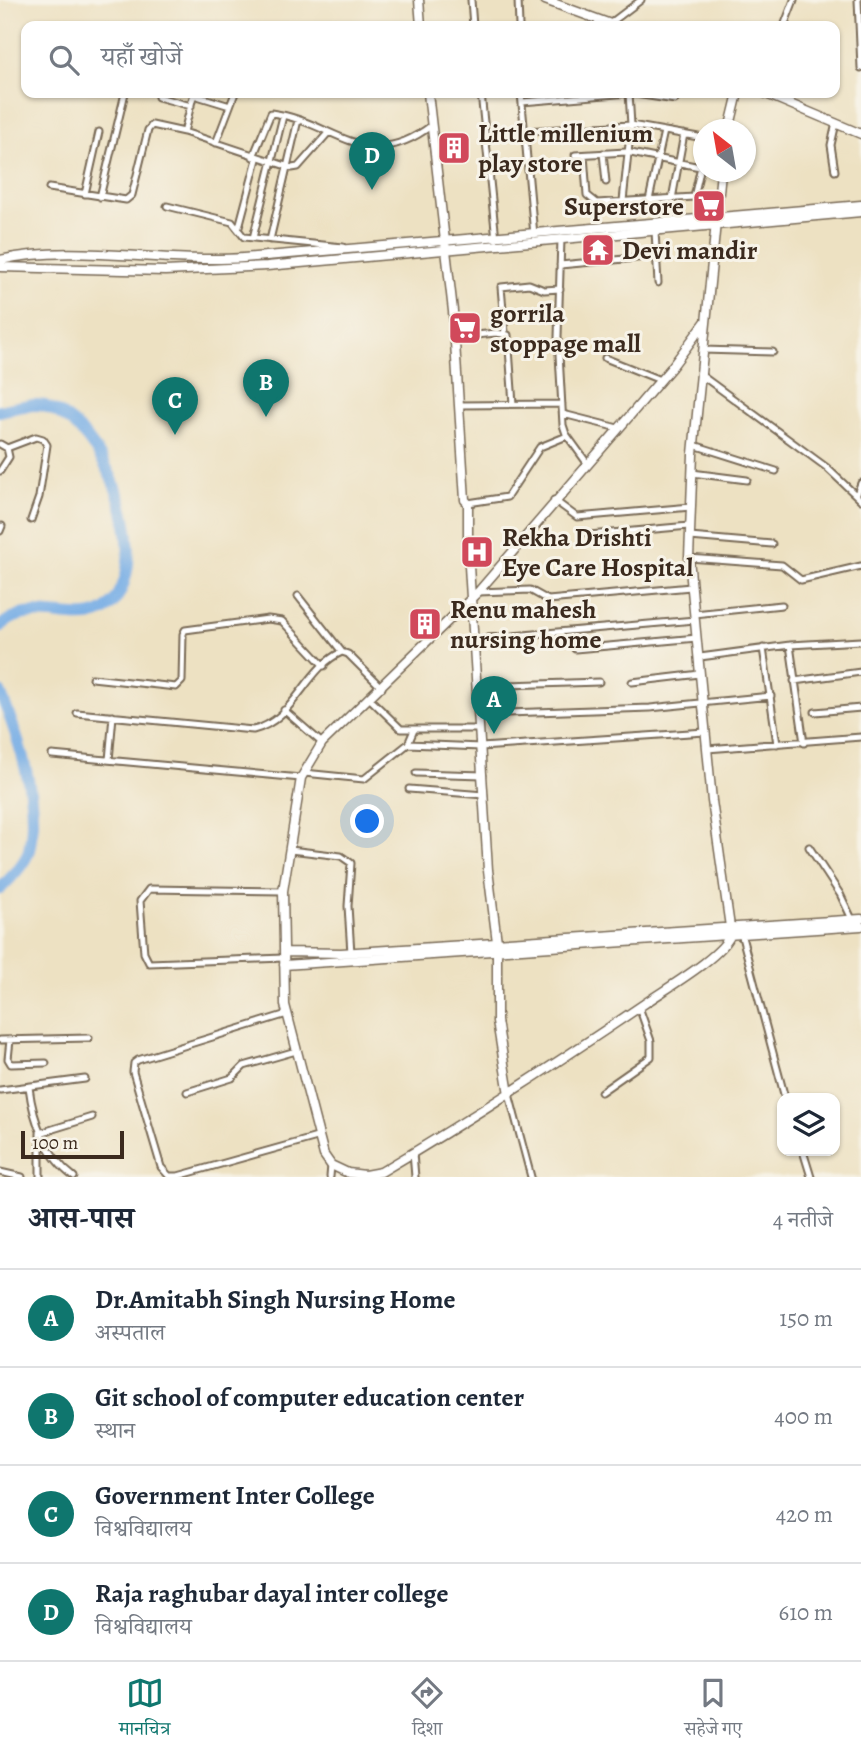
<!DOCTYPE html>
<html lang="hi">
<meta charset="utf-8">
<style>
body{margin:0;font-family:Alegreya,"Noto Serif Devanagari",serif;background:#f2f2f3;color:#1f2937}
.controls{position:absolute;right:21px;bottom:21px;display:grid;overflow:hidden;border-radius:14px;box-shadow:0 2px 5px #0004}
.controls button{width:63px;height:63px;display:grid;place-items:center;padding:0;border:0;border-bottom:2px solid #e0e1e3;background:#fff;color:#1f2937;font:35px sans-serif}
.compass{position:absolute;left:693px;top:119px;width:63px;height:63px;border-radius:50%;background:#fff;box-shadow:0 2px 5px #0004;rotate:329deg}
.scale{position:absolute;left:21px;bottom:18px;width:103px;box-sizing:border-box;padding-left:7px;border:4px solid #3b2a1e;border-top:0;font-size:19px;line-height:24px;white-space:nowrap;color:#3b2a1e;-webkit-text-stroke:5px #f7f3e8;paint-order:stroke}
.you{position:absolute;left:368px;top:822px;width:24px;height:24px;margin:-18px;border:5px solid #fff;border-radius:50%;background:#1a73e8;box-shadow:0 0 0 10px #1a73e833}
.badge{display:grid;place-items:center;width:46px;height:46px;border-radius:50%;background:#0f766e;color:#fff;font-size:23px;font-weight:700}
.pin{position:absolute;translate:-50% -58px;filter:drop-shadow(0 2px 4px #0008)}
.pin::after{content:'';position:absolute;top:37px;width:24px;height:21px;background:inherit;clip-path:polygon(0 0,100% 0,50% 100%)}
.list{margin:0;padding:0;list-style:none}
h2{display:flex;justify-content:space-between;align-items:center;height:91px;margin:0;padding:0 28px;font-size:30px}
h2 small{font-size:23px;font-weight:400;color:#747a83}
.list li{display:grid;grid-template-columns:46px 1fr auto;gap:21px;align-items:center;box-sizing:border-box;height:98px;padding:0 28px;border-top:2px solid #e0e1e3}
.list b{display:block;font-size:26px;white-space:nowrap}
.list p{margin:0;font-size:23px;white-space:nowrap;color:#747a83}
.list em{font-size:23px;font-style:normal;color:#747a83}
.icon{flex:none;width:38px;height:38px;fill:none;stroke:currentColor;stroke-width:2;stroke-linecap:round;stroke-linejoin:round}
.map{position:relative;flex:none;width:861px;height:1177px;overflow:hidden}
.search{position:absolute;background:#fff;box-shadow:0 2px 5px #0004;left:21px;right:21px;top:21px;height:77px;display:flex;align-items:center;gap:18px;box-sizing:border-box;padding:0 24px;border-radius:14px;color:#747a83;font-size:26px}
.sheet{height:483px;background:#fff}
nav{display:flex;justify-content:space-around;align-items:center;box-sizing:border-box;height:98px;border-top:2px solid #e0e1e3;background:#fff;font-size:19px;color:#747a83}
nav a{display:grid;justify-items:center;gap:4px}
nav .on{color:#0f766e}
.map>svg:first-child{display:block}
</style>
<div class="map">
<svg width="861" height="1177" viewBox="0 0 861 1177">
<rect width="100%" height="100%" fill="#f7f3e8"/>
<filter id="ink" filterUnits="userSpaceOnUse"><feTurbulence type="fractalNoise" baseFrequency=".0143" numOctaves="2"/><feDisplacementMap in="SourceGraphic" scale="14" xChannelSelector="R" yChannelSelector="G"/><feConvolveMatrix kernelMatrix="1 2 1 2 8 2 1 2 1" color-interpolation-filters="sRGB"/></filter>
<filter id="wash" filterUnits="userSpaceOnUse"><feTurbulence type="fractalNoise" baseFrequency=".00686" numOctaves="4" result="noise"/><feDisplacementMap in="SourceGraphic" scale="28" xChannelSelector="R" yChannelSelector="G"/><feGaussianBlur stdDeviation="1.57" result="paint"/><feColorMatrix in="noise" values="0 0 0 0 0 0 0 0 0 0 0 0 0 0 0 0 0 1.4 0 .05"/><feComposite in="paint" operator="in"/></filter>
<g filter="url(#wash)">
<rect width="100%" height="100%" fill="#ede1c2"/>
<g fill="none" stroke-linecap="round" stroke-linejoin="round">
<!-- river -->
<path stroke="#77ade5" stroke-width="12" d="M0,411C12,408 36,402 47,407C105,429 152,544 116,599C89,639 33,592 0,627
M0,692C19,739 40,798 29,850C26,863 9,880 0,889"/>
</g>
</g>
<g filter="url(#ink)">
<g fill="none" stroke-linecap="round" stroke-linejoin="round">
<defs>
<path id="street" d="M471,0L473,26
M518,0L519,26
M858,0L861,68
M608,25L641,0
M784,26L794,0
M481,93L496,239
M521,93L534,235
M194,95L230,106
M158,97L191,106
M522,102L629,93L675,100
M524,131L631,125L704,138
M184,132L194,93
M216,143L235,93
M603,153L606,182
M575,155L626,152L700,167
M584,155L587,195L597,203L694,197L704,153
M253,157L271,113C335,121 366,176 432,125
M835,171L831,145L836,123
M49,188L126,200L132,195L148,130L152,125L184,132L292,168L298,167L328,133
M85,194L99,132
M100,197L125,93
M672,199L684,134
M649,200L664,131
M623,201L631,125L629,93
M167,206L232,222L244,237L343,247
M239,227L257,159
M655,231L658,283
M253,238L283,116
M561,239L558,337L563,425L566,434L587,463
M270,240L298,120
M560,265L657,256
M505,333L501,287L529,284L544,290L560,289
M455,337L496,333L508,335L513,404
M703,350L773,352
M605,358L660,380
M701,375L826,467L861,500
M460,405L562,404
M563,414L618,428
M0,444L7,448L9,457L0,471
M694,445L776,471
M7,448L36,437L43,439L47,445L39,497L31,520
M692,473L747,480
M857,494L861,483
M554,500L577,517L691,507
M468,503L507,497L540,447L567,436
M0,531L2,526
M589,535L689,526
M690,537L772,544
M689,558L782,565L801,580L861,566
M478,592L530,590L548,600L691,587
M298,596L342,652
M694,614L782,605
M476,639L695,620
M790,645L804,743
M763,648L777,744
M575,649L697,638
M700,657L790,645L861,641
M92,678L176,687L182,681L183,634L185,630L268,619L282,621L324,666
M794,681L861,672
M632,682L700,674
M477,686L599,682
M370,699L401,729H479
M284,710L322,743
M815,712L861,708
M77,713L253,730C294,721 306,667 342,652L348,654L382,688
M478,714L650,708L771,696
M408,744L481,747L705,732
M707,749L861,737
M52,755L301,778
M109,760L113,716
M304,773L364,779L408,744L414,730
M416,773L483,775
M409,789L484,795
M809,847L840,894L852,919
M290,850L341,856L351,863L348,906L351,953
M283,891L149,889L140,901L144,953L149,963L283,958
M741,933L785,1098
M287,1014L138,1060L134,1063L133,1072L161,1167L169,1176H178L317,1137
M0,1040L89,1038
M10,1040L8,1059L11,1064L46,1063
M29,1087C33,1120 46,1157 74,1177
M0,1090L85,1079
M187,1092L232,1078L244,1066L296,1051
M601,1092L651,1057V1041L639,1007
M509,1094L531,1177
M803,1151L811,1177
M413,1153L415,1177
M0,1172L22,1177
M40,1177V1133L92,1117
M330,1177L331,1165"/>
<path id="secondary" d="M419,0L421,26
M545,0L616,26
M428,93L453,311L465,500L468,503V550L488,870L497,942V1021L509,1094
M764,93L861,134
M729,130L738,93
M0,260C73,243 167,264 243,258C449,241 655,224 861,205
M0,267L165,271L267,266L861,212
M706,321L671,368L478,592L322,743L301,778L283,891L285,1005L324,1155L331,1165L348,1173L365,1175L381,1172C471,1119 557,1063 644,1004C665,989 722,957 731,934L712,801L689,558L693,454L721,172
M284,952L341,953L861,919
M284,965L861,926"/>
</defs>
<!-- street casing -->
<use href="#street" stroke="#796a57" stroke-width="9"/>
<!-- secondary casing -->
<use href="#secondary" stroke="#796a57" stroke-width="11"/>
<!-- street -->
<use href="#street" stroke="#fff" stroke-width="5"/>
<!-- secondary -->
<use href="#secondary" stroke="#fff" stroke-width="8"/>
</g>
</g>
<!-- icons -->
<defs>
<symbol id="building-square" viewBox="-11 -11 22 22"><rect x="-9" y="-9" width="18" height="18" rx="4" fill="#d1495b" stroke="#f7f3e8"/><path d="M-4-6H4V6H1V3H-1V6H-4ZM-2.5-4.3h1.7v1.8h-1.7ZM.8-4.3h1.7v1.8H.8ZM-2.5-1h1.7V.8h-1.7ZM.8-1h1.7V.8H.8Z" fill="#fff"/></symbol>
<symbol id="supermarket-square" viewBox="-11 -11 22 22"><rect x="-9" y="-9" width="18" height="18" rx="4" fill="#d1495b" stroke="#f7f3e8"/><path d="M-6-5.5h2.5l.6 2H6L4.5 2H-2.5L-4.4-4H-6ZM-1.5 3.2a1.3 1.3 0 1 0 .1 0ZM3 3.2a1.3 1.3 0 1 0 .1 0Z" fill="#fff"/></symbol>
<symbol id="temple-square" viewBox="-11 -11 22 22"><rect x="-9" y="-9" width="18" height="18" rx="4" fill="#d1495b" stroke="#f7f3e8"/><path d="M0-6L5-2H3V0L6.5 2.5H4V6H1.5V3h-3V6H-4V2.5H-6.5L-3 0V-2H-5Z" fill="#fff"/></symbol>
<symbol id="hospital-square" viewBox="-11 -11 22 22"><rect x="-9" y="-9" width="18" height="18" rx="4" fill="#d1495b" stroke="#f7f3e8"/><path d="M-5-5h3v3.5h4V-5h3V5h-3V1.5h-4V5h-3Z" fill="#fff"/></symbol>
</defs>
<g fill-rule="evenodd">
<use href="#building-square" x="435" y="129" width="38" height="38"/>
<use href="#supermarket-square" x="690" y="187" width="38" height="38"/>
<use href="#temple-square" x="579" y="231" width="38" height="38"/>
<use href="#supermarket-square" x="446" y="309" width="38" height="38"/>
<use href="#hospital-square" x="458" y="533" width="38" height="38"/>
<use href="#building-square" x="406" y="605" width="38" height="38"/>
</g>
<g text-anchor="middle" stroke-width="6" stroke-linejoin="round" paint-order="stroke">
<!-- poi labels -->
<g font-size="26" font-weight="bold" fill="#3b2a1e" stroke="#f7f3e8" text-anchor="start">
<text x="478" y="142">Little millenium<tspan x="478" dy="30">play store</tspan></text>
<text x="684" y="215" text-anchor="end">Superstore</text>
<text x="622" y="259">Devi mandir</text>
<text x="490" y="322">gorrila<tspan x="490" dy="30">stoppage mall</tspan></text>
<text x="502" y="546">Rekha Drishti<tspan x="502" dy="30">Eye Care Hospital</tspan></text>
<text x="450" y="618">Renu mahesh<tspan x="450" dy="30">nursing home</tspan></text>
</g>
</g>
</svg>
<div class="controls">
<button><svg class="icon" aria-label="layers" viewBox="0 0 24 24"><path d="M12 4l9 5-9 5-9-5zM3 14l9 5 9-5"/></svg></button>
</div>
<svg class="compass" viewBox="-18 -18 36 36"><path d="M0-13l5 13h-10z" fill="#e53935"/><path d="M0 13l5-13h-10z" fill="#747a83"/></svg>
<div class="scale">100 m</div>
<div class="you"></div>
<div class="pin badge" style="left:494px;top:734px">A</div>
<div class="pin badge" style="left:266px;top:417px">B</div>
<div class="pin badge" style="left:175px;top:435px">C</div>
<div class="pin badge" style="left:372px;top:190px">D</div>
<div class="search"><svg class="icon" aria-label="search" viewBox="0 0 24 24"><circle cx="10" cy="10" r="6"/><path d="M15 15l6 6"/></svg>यहाँ खोजें</div>
</div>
<section class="sheet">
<h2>आस-पास<small>4 नतीजे</small></h2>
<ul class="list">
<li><span class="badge">A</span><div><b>Dr.Amitabh Singh Nursing Home</b><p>अस्पताल</p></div><em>150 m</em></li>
<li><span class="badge">B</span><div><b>Git school of computer education center</b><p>स्थान</p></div><em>400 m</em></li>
<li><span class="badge">C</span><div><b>Government Inter College</b><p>विश्वविद्यालय</p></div><em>420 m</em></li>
<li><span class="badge">D</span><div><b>Raja raghubar dayal inter college</b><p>विश्वविद्यालय</p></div><em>610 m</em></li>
</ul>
</section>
<nav>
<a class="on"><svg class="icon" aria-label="map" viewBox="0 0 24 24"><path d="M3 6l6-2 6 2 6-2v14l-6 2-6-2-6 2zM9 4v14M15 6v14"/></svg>मानचित्र</a>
<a><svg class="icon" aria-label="directions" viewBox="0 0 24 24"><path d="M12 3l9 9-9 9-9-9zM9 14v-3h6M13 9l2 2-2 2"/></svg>दिशा</a>
<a><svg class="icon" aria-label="saved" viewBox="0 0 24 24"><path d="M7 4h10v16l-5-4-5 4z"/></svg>सहेजे गए</a>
</nav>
